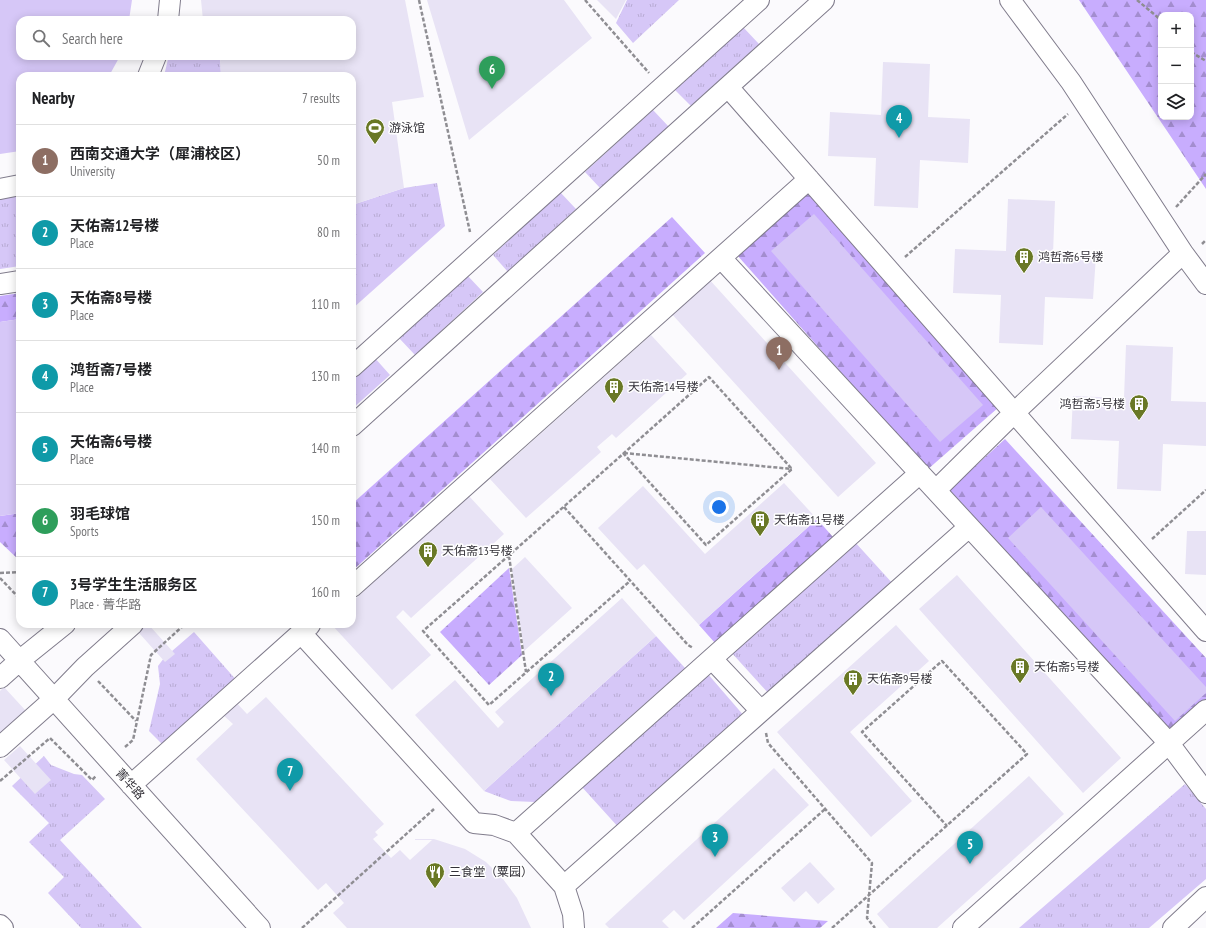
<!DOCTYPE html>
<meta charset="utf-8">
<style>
body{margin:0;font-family:"PT Sans Narrow","Noto Sans SC",sans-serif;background:#f6f6f6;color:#202124}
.controls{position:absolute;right:12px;top:12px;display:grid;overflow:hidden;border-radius:8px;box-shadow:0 2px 10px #0003}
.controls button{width:36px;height:36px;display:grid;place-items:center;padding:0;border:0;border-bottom:1px solid #e0e0e0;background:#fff;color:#202124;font:20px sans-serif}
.you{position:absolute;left:719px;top:507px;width:14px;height:14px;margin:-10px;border:3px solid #fff;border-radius:50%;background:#1a73e8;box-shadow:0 0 0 6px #1a73e833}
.badge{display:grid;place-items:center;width:26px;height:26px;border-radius:50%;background:#0f766e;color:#fff;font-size:13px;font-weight:700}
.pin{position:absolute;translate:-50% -33px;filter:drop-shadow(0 1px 2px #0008)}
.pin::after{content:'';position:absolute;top:21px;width:14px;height:12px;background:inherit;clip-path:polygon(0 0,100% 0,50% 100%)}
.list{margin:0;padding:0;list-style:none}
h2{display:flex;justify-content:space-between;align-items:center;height:52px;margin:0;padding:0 16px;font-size:17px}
h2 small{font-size:13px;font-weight:400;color:#757577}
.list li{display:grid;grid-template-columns:26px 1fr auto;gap:12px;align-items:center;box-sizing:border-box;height:72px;padding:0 16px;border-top:1px solid #e0e0e0}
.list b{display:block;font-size:15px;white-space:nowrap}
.list p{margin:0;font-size:13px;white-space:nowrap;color:#757577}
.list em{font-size:13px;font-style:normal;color:#757577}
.icon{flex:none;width:22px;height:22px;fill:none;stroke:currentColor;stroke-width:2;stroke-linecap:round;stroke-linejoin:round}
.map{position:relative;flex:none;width:1206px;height:928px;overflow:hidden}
.search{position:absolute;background:#fff;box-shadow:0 2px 10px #0003;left:16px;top:16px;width:340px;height:44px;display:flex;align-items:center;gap:10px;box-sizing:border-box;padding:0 14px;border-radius:12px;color:#757577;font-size:15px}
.panel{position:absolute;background:#fff;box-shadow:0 2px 10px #0003;left:16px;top:72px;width:340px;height:556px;border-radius:12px}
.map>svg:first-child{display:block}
</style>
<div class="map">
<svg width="1206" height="928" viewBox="0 0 1206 928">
<defs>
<pattern id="grass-tufts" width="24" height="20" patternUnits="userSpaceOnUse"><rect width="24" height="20" fill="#d6c7f7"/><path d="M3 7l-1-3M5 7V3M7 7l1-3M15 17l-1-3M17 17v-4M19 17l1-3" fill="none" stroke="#b8abd4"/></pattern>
<pattern id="forest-firs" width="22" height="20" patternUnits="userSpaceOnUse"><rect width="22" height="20" fill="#c8adfe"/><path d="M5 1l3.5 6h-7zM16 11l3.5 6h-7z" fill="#a38dcf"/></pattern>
</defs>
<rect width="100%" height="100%" fill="#fbfafd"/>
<!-- grass -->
<path fill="url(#grass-tufts)" d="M627,0H679L633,43L616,23Z
M743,27L759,44L691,106L675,90Z
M206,56H220L221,76H164L168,59Z
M653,110L669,127L601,189L585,172Z
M437,183L445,226L352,309V205L404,188Z
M560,192L576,209L508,272L493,255Z
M20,194V266L0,269V197Z
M467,275L483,292L415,355L399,338Z
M374,357L390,375L352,409V378Z
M854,541L894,585L770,695L730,651Z
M194,632L238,682L165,747L149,731L160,684L158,666L164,658Z
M656,636L685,668L535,802L511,801L484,791Z
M707,673L745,717L620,829L581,786Z
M44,756L51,765L74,774L82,775L105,799L60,840L142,928H81L48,893L64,877L29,842L49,823L12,786Z
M1185,784L1206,809V879L1149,928H1019Z"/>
<!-- forest -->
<path fill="url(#forest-firs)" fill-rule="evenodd" d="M1079,0H1206V189ZM1161,15H1191V117H1161Z
M808,192L999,407L927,470L737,255Z
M672,217L705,253L352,571V504Z
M20,293V319L0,322V296Z
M1005,439L1206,658V702L1168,736L945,494Z
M20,513V561L0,542V516Z
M817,519L833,537L715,643L699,625Z
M509,568L522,655L489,685L440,632Z
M733,913L828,921L820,928H716Z"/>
<!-- green -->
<path fill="#d6c7f7" d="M0,0H132L129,20H20V56H120L109,76H20V151L0,154Z
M814,214L983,405L940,442L771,251Z
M20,319V513L0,516V322Z
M1041,507L1206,687V693L1175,721L1008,538Z"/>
<!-- building -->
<path fill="#e8e3f5" d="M201,0H405L424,97L392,102L404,188L352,205V76H221L220,56H352V20H203Z
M427,0H564L592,38L469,140Z
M597,0H626L616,19Z
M883,62L930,64L928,117L970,119L968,163L920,160L918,208L874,206L876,158L828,156L830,112L881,115Z
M1008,199L1055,201L1053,254L1096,256L1093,299L1045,297L1043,345L999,343L1001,295L953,293L955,249L1006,251Z
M708,278L876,463L838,497L670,312Z
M651,335L687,374L616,438L612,434L597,447L601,452L526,518L490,479Z
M1126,345L1173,347L1171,401L1206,402V446L1163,444L1161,491L1117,489L1119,441L1071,439L1073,396L1124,398Z
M784,483L817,519L699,625L644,564L637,570L598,528L643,486L705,554Z
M469,496L504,534L411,618L403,610L396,617L431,655L392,690L331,624H352V602Z
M1187,531H1206V575L1185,574Z
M525,557L572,608L524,651L512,569Z
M957,575L1121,758L1083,793L919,609Z
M622,598L656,636L484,791L415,715L455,680L498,728L504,722L495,712Z
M131,624H148L175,654L165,662Z
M896,625L929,661L850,732L912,801L871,837L777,732Z
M4,687L26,711L0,735V691Z
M266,697L384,824L375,832L378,835L373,839L391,858L400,850L410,860L432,840H415V839H434L465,849L486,862L503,879L517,898L531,928H347L333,913L344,903L326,883L318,890L196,759L233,724L222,714L234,700L247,714Z
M20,746L51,780L35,794L4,760Z
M774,768L809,805L684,920L674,910L662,921L669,928H609L605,924Z
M1029,776L1064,814L937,928H889L877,914Z
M810,862L835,889L818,904L806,891L794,902L781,888Z"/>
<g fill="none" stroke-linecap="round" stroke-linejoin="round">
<defs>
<path id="minor" d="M1010,0L1071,82L1183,253L1206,284
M168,20L170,0
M148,76L156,56
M728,87L1206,631
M0,189L20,185
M721,258L1168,742L1206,793
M0,284L20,281
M352,367L759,0
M352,426L824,0
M936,490L1014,413L1183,253
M352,587L809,179
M301,633L474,823L494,825L516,833L564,886L573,914L574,928
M0,639L260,928
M712,659L761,711
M0,678L19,661L65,624
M0,747L54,699L85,667L133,624
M131,785L310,625
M516,833L920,473
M564,886L969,527
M0,925L3,928
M963,928L1206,710
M1173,928L1206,897"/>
</defs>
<!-- minor casing -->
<use href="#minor" stroke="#807c8c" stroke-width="22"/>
<!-- path -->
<path stroke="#8f8e93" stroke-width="2.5" stroke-dasharray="4 2" stroke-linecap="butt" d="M419,0L470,232
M585,0L649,73
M1137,0L1161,20
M1191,52L1206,61
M1176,207L1206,174
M1202,244L1206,240
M905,257L1068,114
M623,453L706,545L792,469L709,377C614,462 519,547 423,631L489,705L630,581
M624,453L792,469
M564,507L688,645L693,648
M1152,539L1206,490
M509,556L526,672
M0,573L20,572
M0,578L20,599
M98,681L136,721
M766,733L768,743L872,863L867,918L875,928
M125,747L133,740L151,655L185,624
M0,781L50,738L92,780L96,776
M302,928L434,809
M692,928L825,809
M832,928L1027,754L942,661L862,732L947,826"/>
<!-- minor -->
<use href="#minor" stroke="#fff" stroke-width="20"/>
</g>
<!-- icons -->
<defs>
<symbol id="stadium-pin" viewBox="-11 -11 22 30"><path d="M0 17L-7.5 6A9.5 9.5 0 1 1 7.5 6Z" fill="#697825" stroke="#fff"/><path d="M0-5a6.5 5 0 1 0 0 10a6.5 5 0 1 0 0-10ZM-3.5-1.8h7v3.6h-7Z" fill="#fff"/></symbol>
<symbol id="building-pin" viewBox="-11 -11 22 30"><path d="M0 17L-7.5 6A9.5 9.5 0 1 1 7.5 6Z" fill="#697825" stroke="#fff"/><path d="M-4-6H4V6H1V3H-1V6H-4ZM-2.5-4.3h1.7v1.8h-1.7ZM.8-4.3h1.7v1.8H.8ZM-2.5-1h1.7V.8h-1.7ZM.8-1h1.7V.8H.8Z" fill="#fff"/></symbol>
<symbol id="restaurant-pin" viewBox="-11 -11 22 30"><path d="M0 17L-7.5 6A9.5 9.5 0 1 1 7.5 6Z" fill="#697825" stroke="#fff"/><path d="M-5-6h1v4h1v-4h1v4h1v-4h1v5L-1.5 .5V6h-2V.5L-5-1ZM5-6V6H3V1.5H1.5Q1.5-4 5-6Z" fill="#fff"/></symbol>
</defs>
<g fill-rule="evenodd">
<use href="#stadium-pin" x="364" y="117" width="22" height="30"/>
<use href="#building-pin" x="1013" y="246" width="22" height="30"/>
<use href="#building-pin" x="603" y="376" width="22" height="30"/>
<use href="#building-pin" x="1128" y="393" width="22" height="30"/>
<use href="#building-pin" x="749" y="509" width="22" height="30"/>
<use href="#building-pin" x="417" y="540" width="22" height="30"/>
<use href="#building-pin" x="1009" y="656" width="22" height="30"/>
<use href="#building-pin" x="842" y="668" width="22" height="30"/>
<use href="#restaurant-pin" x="424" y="861" width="22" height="30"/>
</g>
<g text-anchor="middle" stroke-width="3" stroke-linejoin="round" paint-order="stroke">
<!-- poi labels -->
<g font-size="12" fill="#333138" stroke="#fff" text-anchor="start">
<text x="389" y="132">游泳馆</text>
<text x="1038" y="261">鸿哲斋6号楼</text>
<text x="628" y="391">天佑斋14号楼</text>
<text x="1125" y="408" text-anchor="end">鸿哲斋5号楼</text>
<text x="774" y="524">天佑斋11号楼</text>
<text x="442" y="555">天佑斋13号楼</text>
<text x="1034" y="671">天佑斋5号楼</text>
<text x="867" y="683">天佑斋9号楼</text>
<text x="449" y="876">三食堂（粟园）</text>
</g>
<!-- street labels -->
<g font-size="12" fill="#333138" stroke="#fff">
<text transform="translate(130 784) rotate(48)" y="4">菁华路</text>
</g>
</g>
</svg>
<div class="controls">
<button>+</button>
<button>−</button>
<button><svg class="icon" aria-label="layers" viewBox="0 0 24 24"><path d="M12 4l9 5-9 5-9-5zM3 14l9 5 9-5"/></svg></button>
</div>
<div class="you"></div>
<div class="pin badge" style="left:779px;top:370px;background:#8d6e63">1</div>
<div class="pin badge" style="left:551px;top:696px;background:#0f9aa8">2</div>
<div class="pin badge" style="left:715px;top:857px;background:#0f9aa8">3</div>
<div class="pin badge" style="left:899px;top:138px;background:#0f9aa8">4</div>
<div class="pin badge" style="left:970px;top:864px;background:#0f9aa8">5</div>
<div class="pin badge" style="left:492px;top:89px;background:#2e9e5b">6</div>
<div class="pin badge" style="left:290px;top:791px;background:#0f9aa8">7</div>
<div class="search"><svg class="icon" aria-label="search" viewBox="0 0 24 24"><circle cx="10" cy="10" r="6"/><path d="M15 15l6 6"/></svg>Search here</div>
<section class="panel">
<h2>Nearby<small>7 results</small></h2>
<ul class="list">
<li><span class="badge" style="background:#8d6e63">1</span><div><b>西南交通大学（犀浦校区）</b><p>University</p></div><em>50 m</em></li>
<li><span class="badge" style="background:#0f9aa8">2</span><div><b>天佑斋12号楼</b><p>Place</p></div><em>80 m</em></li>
<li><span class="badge" style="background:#0f9aa8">3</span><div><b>天佑斋8号楼</b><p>Place</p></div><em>110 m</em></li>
<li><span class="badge" style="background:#0f9aa8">4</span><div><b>鸿哲斋7号楼</b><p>Place</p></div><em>130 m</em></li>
<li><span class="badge" style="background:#0f9aa8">5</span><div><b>天佑斋6号楼</b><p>Place</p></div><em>140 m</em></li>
<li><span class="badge" style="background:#2e9e5b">6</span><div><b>羽毛球馆</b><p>Sports</p></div><em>150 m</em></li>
<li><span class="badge" style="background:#0f9aa8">7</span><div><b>3号学生生活服务区</b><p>Place · 菁华路</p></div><em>160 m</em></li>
</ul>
</section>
</div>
